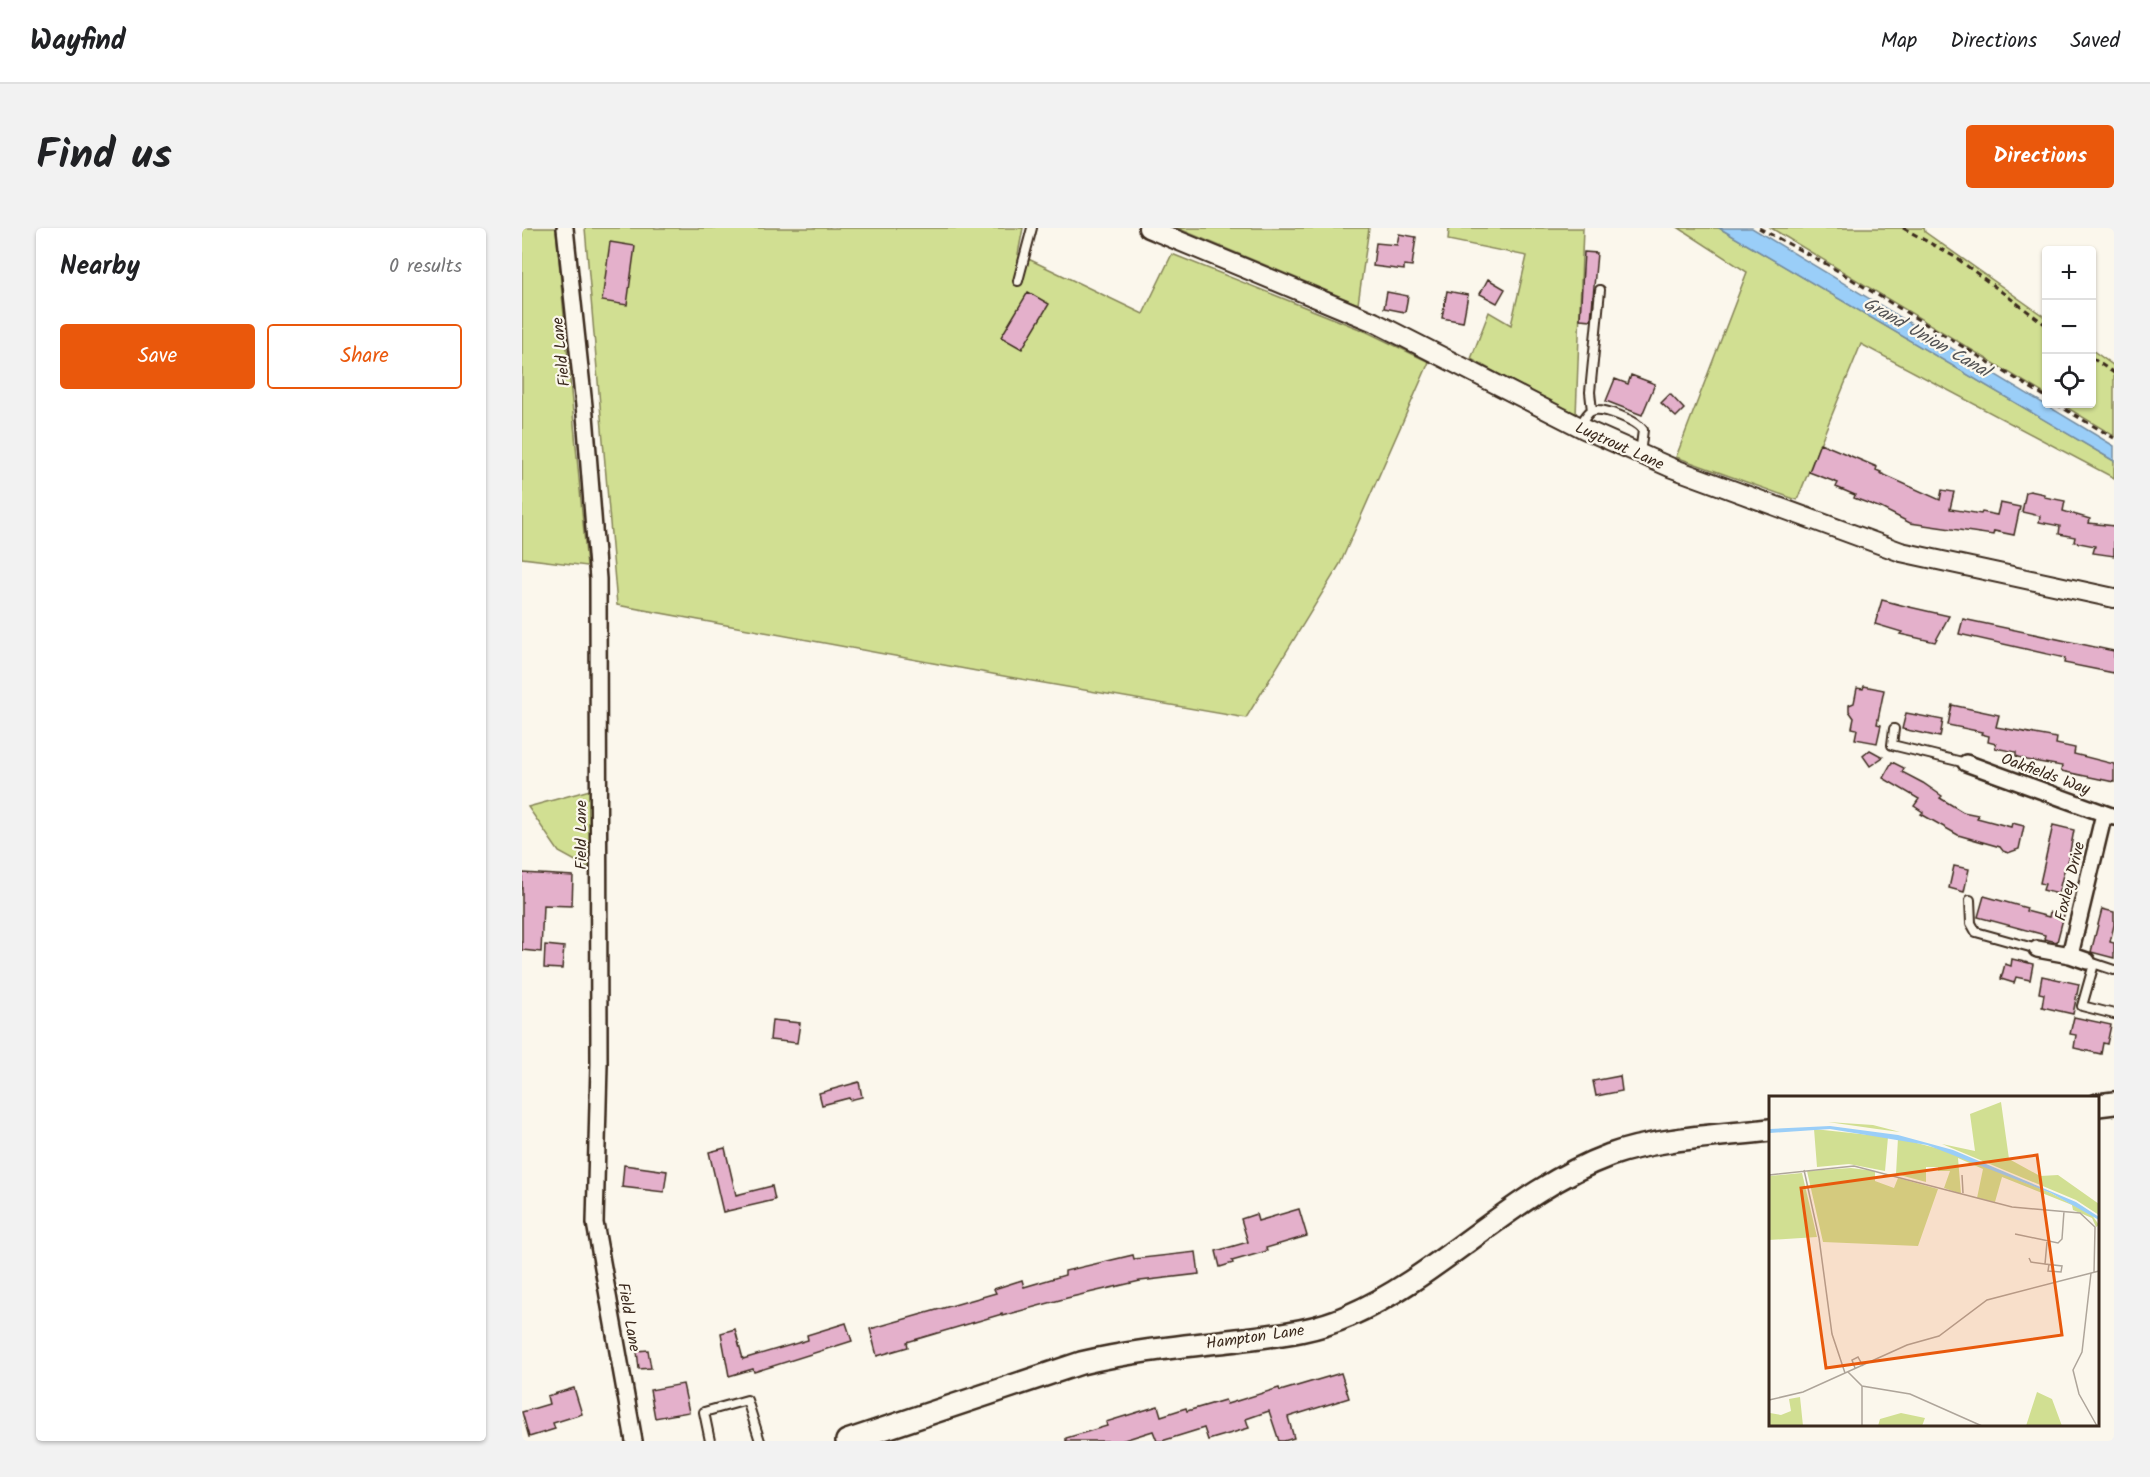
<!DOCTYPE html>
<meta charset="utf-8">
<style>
body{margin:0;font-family:Kalam,sans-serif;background:#f2f2f2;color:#202124}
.controls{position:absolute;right:18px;top:18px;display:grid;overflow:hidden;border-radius:6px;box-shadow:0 2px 4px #0004}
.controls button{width:54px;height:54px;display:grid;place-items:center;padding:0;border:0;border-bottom:2px solid #e0e0e0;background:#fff;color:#202124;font:30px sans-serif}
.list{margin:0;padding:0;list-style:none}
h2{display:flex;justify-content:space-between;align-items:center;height:78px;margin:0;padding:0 24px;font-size:26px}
h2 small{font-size:20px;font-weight:400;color:#757577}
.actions{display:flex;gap:12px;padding:18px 24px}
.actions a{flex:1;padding:14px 0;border:2px solid #ea580c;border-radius:6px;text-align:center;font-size:21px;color:#ea580c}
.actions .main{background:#ea580c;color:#fff}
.icon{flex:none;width:33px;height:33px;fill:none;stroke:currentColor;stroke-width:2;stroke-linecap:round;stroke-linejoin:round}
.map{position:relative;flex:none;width:1592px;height:1213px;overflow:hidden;border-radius:6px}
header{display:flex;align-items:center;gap:36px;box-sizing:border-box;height:84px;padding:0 30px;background:#fff;border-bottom:2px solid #e0e0e0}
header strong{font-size:28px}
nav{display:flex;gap:33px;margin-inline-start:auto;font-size:21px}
.intro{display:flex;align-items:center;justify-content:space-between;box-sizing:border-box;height:144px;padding:0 36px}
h1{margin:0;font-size:42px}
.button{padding:15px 27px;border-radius:6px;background:#ea580c;color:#fff;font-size:21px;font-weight:700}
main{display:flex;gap:36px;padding:0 36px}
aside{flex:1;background:#fff;border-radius:6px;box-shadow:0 2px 4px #0004}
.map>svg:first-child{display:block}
</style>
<header>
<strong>Wayfind</strong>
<nav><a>Map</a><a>Directions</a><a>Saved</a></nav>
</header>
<div class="intro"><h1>Find us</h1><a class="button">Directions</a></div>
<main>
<aside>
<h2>Nearby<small>0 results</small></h2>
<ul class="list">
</ul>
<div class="actions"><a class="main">Save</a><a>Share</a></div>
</aside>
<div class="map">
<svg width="1592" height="1213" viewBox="0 0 1592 1213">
<rect width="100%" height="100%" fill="#fbf7ec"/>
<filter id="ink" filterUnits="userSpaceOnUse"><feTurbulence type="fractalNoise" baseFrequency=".0167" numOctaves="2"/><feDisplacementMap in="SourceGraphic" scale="12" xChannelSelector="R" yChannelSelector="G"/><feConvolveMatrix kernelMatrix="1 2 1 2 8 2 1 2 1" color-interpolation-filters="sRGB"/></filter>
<g filter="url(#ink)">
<!-- green -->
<path fill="#d1df92" stroke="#868458" stroke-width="1.5" d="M0,0H34L65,338L0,330Z
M63,0H501L496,26L621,86L650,26L845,104L907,134L818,336L724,490L487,449L95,377Z
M655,0H847L836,76Z
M927,0H1061L1054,188L949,131L967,84L989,97L1005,28L926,12Z
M1157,0H1197L1592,233V250L1339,116L1275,272L1154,229L1225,44Z
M1249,0H1402L1403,4L1524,90V167Z
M1570,122L1592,138V208L1539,176H1570Z
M68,562V641L37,624L6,579Z"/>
<!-- water -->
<path fill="#9acef8" stroke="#748ca1" stroke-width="1.5" d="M1197,0H1230L1592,218V233Z"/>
<!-- building -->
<path fill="#e4b0cb" stroke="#3b2a1e" stroke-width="1.5" d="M877,6L894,9L890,38L882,37V42L851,38L854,15L875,17Z
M88,14L113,18L105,77L80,73Z
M1062,24L1075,25L1069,92L1058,91Z
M966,51L983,61L975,75L958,66Z
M925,63L946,67L941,94L920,90Z
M506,64L527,76L500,121L479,109Z
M865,64L886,68L883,84L862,80Z
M1109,147L1133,156L1120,187L1084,173L1093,151L1106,156Z
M1148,166L1162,181L1154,189L1139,175Z
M1298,215L1355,239L1354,242L1359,244L1358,245L1418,272L1420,262L1432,264L1428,281L1459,286L1460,284L1475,287L1478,275L1498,279L1492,307L1472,303L1471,307L1388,295L1359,280L1332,270L1333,267L1314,259L1316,255L1287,244Z
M1508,263L1522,266V269L1543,273L1541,283L1568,291L1567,295L1592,298V328L1571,325L1573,318L1552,314L1553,309L1537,306L1538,298L1517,294L1518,288L1500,284L1504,264Z
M1360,372L1383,378L1427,388L1413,414L1378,406L1380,404L1353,396Z
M1441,391L1592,423V445L1542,435L1543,430L1437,406Z
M1342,458L1362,462L1355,496L1359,497L1355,515L1333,511L1335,501L1330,500L1332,490L1327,483V477L1332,475L1335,460L1341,461Z
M1430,477L1477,487L1474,499L1535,510L1534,516L1553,520L1552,526L1592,536V554L1539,543L1540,538L1505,532L1494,528V524L1473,520L1474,516L1466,514L1467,508L1459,506L1460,504L1426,497Z
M1384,485L1421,492L1418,509L1380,501Z
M1348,522L1361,529L1348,538L1341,528Z
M1370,534L1382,540L1380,544L1401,555L1420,568L1418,570L1441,584L1456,587L1455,590L1489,599L1490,595L1502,598L1497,621L1486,625L1481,623L1478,619L1436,607L1399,586L1401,584L1392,578L1397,571L1361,550Z
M1531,597L1552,602L1545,640L1543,639L1536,666L1521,662L1523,656L1518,655Z
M1432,638L1447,641L1442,664L1427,660Z
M0,645L51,648L50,678L21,677L19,724L0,722Z
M1462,668L1505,680L1504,683L1527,689L1528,684L1542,687L1535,714L1522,711L1523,707L1456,689Z
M1580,681L1592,684V697L1588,714L1592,715V730L1569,724Z
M23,717L42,719L40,741L22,740Z
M1490,731L1511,736L1508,752L1494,749L1492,755L1479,751L1483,736L1489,738Z
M1520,748L1557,756L1551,786L1520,779L1522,766L1517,765Z
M1552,789L1589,797L1585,816L1581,815L1579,826L1552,820L1554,807L1548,806Z
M250,792L278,795L275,815L248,812Z
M1098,848L1100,863L1074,868L1071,853Z
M337,854L340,869L328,872L327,870L300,877L297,865Z
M203,920L214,967L250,958L253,972L201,984L187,924Z
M102,937L145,943L142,964L100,959Z
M777,981L785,1008L744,1020L745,1023L710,1033L711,1035L698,1039L694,1023L726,1014L719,991L734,986L736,993Z
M674,1024L677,1046L618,1053L545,1070L480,1088V1086L385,1114L386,1119L355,1128L348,1101L474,1065L472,1061L500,1052L502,1059L543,1047V1043L611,1027L612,1031Z
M324,1095L330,1113L232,1144L231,1141L207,1148L199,1105L213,1101L221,1131L286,1112L285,1107Z
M126,1122L129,1140L117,1141L115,1123Z
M819,1145L827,1170L766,1189L772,1210L762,1213H757L747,1183L724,1191L727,1200L686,1212L682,1200L640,1213H635L631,1203L599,1213H544V1210L585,1198L584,1194L636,1178L639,1188L664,1180L665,1183L703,1172L705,1176L757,1160L758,1163Z
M161,1156L167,1184L133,1190L128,1162Z
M52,1160L60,1186L31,1195L33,1201L7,1209L0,1184L27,1176L25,1168Z"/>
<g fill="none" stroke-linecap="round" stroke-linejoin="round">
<defs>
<path id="service" d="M496,53L510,0
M1070,183L1068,164L1078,62
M1058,198C1061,193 1064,186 1069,183C1080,178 1115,193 1121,202L1118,226
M1372,501L1370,517L1444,535
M1448,672L1449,695L1454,704L1515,721
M1568,734L1592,742
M1572,736L1560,778L1592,786
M188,1213L182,1184L225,1172L238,1213"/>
<path id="minor" d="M43,0L63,187L76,351L77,836L73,995L112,1213
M1444,535L1592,589
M1515,721L1548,727
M1565,733L1548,727L1582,586"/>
<path id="tertiary" d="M626,0L852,94L1062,201L1150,240L1379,324L1592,370"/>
<path id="secondary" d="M1576,877L1592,875
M325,1213L559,1135C610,1123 663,1118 715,1112C753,1107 791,1104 826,1088C919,1048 991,963 1088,927C1136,910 1197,908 1248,902"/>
</defs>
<!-- service casing -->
<use href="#service" stroke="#3b2a1e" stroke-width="12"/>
<!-- minor casing -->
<use href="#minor" stroke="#3b2a1e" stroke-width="20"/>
<!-- tertiary casing -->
<use href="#tertiary" stroke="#3b2a1e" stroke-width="22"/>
<!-- secondary casing -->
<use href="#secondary" stroke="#3b2a1e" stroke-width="26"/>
<!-- path -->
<path stroke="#3b2a1e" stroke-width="3" stroke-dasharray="6 4.5" stroke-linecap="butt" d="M1237,0L1306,37L1524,169
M1381,0L1433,29L1524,97
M1570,130L1592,145
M1534,176L1592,210"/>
<!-- service -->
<use href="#service" stroke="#fbf7ec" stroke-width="8"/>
<!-- minor -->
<use href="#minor" stroke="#fbf7ec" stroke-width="15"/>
<!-- tertiary -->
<use href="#tertiary" stroke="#fbf7ec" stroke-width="18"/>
<!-- secondary -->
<use href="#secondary" stroke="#fbf7ec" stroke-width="21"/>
</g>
</g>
<g text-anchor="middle" stroke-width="4.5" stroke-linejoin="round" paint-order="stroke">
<!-- street labels -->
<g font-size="16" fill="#3b2a1e" stroke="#fbf7ec">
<text transform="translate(38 124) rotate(-96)" y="6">Field Lane</text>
<text transform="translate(1098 217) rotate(24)" y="6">Lugtrout Lane</text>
<text transform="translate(1524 545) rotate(20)" y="6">Oakfields Way</text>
<text transform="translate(58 607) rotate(-90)" y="6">Field Lane</text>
<text transform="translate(1547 653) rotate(-76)" y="6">Foxley Drive</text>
<text transform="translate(108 1089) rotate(80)" y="6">Field Lane</text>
<text transform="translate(733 1108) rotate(-8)" y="6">Hampton Lane</text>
</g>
<!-- water labels -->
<g font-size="18" font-style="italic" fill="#535354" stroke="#fbf7ec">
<text transform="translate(1405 109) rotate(30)" y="6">Grand Union Canal</text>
</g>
</g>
<!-- overview -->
<g transform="translate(1247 868)">
<rect width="330" height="330" fill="#fbf7ec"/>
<path d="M232,6L240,63L271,80L289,79L330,108V119L307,104L173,48L206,55L201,18ZM59,26L104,29L131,36L108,33ZM45,33L119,41L116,75L80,68L48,71ZM129,42L178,55L282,97L323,119L330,129L327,131L323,122L304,114L303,109L233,81L226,106L208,102L214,73L189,62L192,98L175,92L181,75H169V71H157V86L127,78ZM82,72L106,75V85L125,92L129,82L169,93L149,150L54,146L38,75ZM33,77L48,141L0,144V80ZM268,296L283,303L293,330H257ZM31,301L34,330H0V307L1,317L12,319L22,315L20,303ZM132,317L156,322L153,330H109L111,323Z" fill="#d1df92"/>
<path d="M61,30L129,39L184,54L307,106L330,121V124L282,97L158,49L61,33L0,37V33Z" fill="#9acef8"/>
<path fill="none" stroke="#aea59a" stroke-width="1.5" d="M35,74L50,142L63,238L76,277M0,79L85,70L243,111L311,117L326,131L325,177M193,79L194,97M246,138L289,147L293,143L295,115M278,146L276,168L293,170L292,176L279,175L280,168M260,162L262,166L276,168M322,177L313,256L304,274L310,298L328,330M86,272L83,264L89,261L94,270M79,276L93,290L141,298L213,330M93,290V330M0,304L34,296L138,249L170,240L218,204L330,175"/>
<path fill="#e8590c" fill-opacity="0.15" stroke="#e8590c" stroke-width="3" d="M268,59L293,239L57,272L32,92Z"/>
<rect width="330" height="330" fill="none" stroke="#3b2a1e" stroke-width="3"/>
</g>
</svg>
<div class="controls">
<button>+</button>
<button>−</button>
<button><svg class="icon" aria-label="locate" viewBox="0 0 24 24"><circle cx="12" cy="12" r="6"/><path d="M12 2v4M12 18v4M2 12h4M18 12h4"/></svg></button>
</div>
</div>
</main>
